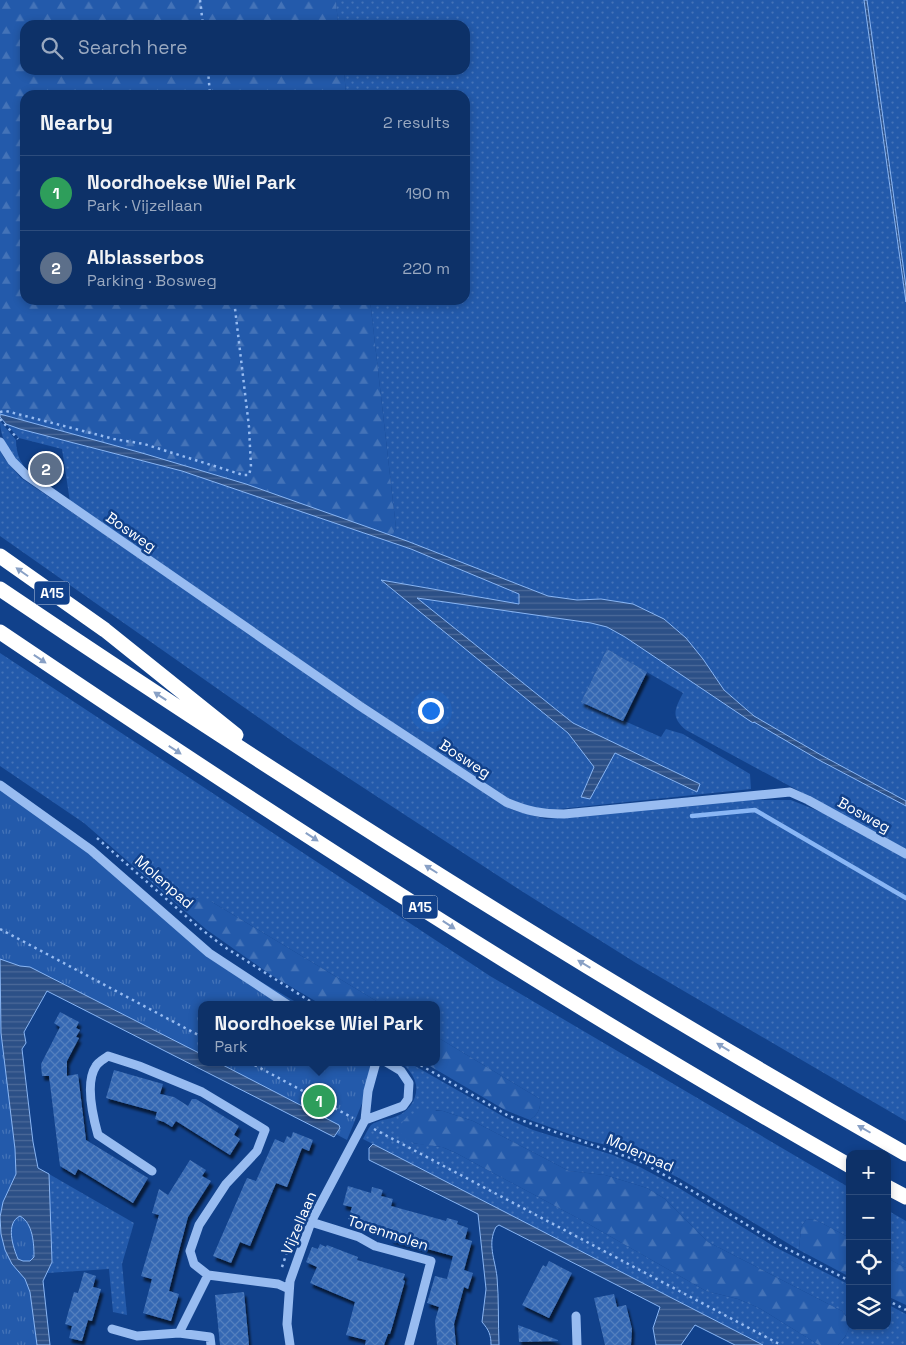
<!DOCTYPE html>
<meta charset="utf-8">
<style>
body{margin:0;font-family:"Space Grotesk",sans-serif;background:#1b3d71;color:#f1f3f6}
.controls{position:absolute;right:15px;bottom:15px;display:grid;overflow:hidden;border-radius:10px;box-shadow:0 2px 8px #0003}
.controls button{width:45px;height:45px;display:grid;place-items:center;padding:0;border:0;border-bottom:1px solid #2d4c7c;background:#0d3168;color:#f1f3f6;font:25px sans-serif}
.you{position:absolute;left:430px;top:710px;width:18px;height:18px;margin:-12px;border:4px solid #fff;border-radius:50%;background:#1a73e8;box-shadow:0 0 0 8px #1a73e833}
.badge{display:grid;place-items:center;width:32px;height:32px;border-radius:50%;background:#ffd758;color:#fff;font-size:16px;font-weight:700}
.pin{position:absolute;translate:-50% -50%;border:2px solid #fff;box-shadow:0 1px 5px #0006}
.popup{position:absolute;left:198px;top:1001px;width:242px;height:65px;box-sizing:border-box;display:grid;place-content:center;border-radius:10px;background:#0d3168;filter:drop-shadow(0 1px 4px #0005);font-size:16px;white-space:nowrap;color:#9aa9c0}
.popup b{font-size:19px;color:#f1f3f6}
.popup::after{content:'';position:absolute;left:50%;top:100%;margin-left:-10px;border:10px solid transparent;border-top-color:#0d3168}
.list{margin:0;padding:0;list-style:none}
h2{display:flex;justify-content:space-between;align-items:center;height:65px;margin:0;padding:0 20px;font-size:21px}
h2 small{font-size:16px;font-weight:400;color:#9aa9c0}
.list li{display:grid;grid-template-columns:32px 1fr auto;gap:15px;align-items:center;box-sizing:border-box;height:75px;padding:0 20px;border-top:1px solid #2d4c7c}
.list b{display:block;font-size:19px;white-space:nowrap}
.list p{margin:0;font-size:16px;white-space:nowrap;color:#9aa9c0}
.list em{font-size:16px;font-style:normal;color:#9aa9c0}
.icon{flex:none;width:28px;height:28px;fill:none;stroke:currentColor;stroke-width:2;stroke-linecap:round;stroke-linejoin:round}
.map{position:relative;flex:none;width:906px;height:1345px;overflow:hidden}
.search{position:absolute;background:#0d3168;box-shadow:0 2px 8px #0003;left:20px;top:20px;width:450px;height:55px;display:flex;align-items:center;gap:12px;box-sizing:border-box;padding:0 18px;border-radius:15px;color:#9aa9c0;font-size:19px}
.panel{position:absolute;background:#0d3168;box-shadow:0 2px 8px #0003;left:20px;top:90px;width:450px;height:215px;border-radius:15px}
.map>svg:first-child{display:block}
</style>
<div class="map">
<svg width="906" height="1345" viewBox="0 0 906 1345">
<defs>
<pattern id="grass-dots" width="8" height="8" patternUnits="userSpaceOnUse" patternTransform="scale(1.25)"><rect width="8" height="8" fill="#235aab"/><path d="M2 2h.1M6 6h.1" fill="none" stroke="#4473b8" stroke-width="1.8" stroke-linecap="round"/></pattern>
<pattern id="forest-firs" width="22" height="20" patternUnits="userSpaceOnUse" patternTransform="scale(1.25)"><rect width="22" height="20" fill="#235aab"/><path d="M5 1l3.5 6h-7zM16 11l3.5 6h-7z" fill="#4473b8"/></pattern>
<pattern id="park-tufts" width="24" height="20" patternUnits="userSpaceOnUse" patternTransform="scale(1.25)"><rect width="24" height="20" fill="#235aab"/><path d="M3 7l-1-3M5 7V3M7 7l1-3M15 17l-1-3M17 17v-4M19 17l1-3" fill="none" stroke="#4473b8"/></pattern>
<pattern id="water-rules" width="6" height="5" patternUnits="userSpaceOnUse" patternTransform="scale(1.25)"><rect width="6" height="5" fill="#2c5087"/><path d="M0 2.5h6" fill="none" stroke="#4c6a99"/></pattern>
<pattern id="building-cross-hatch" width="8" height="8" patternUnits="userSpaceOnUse" patternTransform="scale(1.25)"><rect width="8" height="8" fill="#3568b3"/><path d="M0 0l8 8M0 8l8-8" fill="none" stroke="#537fbe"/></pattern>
<filter id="shadow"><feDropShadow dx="2.5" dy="4.5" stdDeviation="1" flood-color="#0009"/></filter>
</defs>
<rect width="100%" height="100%" fill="#11418b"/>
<!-- grass -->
<path fill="url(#grass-dots)" d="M336,0H864L906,302V801L821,755L754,716L724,690L703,659L601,599L577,600L548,596L392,536L396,528L370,300H465V95H346L344,70H465V25H338Z
M867,0H906V287Z
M0,421L16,440C16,455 21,463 30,475C15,460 0,443 0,421Z
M6,424L20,429L182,471L411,549L519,594V604L382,580L568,733L594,767L581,796L590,799L615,753L696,792L700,784L573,723L415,597L591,623L607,627L625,637L753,723L754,721L819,760L906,806V849L686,730C670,717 675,709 683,693L607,649L581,702L661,737L666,729L683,734L750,774L751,789L550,810L523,805L488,788L70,502L62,449L19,438Z
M0,450L4,458L21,478L513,810L546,819L738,800H791L826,814L906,857V1121L636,963L520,890L295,743L0,536Z
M0,653L490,976L850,1188V1238L814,1219L806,1220L801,1227L799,1250L679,1178L639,1158L614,1147L586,1140L530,1120C538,1114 541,1109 540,1099L437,1037L436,1005H383L212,902L192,900L186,912L84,823L0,766Z
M401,1062H408L506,1118L533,1130L613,1155L640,1167L679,1188L775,1247L850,1285V1324L849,1319L842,1311L708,1242L665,1199L647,1188L605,1175L569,1171L473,1121L443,1111L436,1110L413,1143L442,1147L456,1153L585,1222L706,1291L738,1299L759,1308L819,1345H763L363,1139C365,1135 368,1129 371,1125C379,1119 389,1120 397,1116C410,1111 420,1095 415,1081C413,1074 406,1067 401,1062Z
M49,1174L134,1223L122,1264L127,1315L113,1312L109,1269L47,1273L52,1262Z
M887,1210L906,1221V1268L887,1258Z
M887,1304L906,1314V1345H838L845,1337L850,1326H887Z"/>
<!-- forest -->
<path fill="url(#forest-firs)" d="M0,0H336L338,25H25V70H344L346,95H25V300H370L396,528L392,536L246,484L142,453L0,414Z
M200,897L212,902L383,1005H322L271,975L207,930L186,912L192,900Z
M437,1037L540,1099C541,1109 538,1114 530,1120L505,1110L423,1062H436Z
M426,1110L443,1111L473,1121L569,1171L605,1175L647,1188L665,1199L708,1242L842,1311C854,1325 849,1333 838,1345H819L759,1308L738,1299L706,1291L585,1222L456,1153C451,1151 446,1148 441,1147C428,1144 397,1147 401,1126C404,1115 417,1112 426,1110Z
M814,1219L850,1238V1277L799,1250L801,1227L806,1220Z
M887,1258L906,1268V1305L887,1296Z"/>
<!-- park -->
<path fill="url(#park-tufts)" d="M0,783L97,856L187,939L301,1005H202V1062H379L347,1140L201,1063L17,970L6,983L48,1345H0Z"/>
<!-- water -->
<path fill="url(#water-rules)" stroke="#89b6f5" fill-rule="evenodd" d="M864,0H867L906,287V302Z
M0,414L142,453L246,484L407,541L548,596L577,600L601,599L633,604L664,619L686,638L703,659L724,690L754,716L821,755L906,801V806L819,760L754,722L753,723L625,637L607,627L591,623L417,598L573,723L700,784L697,792L615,753L590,799L581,797L594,767L568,733L381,580L519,604V594L411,549L182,471L20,429L6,424L0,417Z
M0,959L20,966L30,967L201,1054L202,1062H217L339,1125L340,1128L334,1137L47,991L24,1032L26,1043L22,1049L33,1142L38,1168L49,1174L52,1262L43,1281L50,1345H37L30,1292L25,1279L12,1264L5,1250L1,1234L0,1217L3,1202L16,1174L15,1149L1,1033ZM20,1216C33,1223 34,1244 34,1257L30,1261H23L18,1259C13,1247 5,1223 20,1216Z
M373,1144L763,1345H735L695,1325L681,1345H656L653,1328L660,1307L499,1225L496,1227C487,1244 495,1259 497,1277C499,1299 498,1323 499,1345H491C491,1335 489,1330 482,1322L486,1289L478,1214L369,1160V1148Z"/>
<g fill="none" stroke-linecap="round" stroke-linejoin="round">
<!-- stream -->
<path stroke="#89b6f5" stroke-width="4.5" d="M692,816L755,810L906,898"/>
</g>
<!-- building -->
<path fill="url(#building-cross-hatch)" filter="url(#shadow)" d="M607,649L647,672L623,721L581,702Z
M60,1012L79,1022L76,1028L80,1030L76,1037L79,1038L67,1061V1076L78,1074L86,1140L148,1178L133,1203L78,1169L75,1175L60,1166L49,1076H42L41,1064L60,1027L54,1023Z
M114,1070L163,1084L160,1094L174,1097L188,1106L192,1099H196L239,1126L234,1135L240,1139L230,1155L176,1121L172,1127L164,1122L155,1119L157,1112L106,1098Z
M293,1132L313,1140L309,1151L302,1148L287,1187L276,1183L250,1246L240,1242L231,1263L213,1256L247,1178L256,1181L275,1139L284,1143L287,1136L291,1138Z
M190,1160L206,1170L202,1176L211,1181L188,1217L179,1251L169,1291L179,1294L171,1321L143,1313L152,1279L141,1276L159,1215L152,1213L159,1189L168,1195Z
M348,1186L371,1193L372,1187L383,1190L381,1196L393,1199L391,1206L446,1221L447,1218L458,1221L457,1224L468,1228L465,1239L472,1241L464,1270L473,1273L468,1289L464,1287L454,1324L456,1345H437L435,1321L439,1307L427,1303L435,1276L447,1279L453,1256L391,1239L393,1231L348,1219L352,1207L343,1205Z
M320,1244L326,1247L327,1245L358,1257L357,1260L405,1274L403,1280L405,1281L393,1324L390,1334H388L384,1345H365L366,1340L346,1335L355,1302L310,1283L317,1267L306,1262L312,1247L318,1249Z
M549,1261L572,1273L549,1318L522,1305L543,1265L546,1267Z
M84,1272L96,1276L93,1287L101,1289L92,1321L88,1320L82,1341L69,1338L72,1326L65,1324L74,1292L78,1293Z
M244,1292L249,1345H220L215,1295Z
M614,1294L617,1307L626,1305L632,1329L631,1345H605L594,1298Z
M518,1325L558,1340V1341L519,1342Z"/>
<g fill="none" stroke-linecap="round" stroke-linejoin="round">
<!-- path -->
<path stroke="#98bcf1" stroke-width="2.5" stroke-dasharray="2.5 4" stroke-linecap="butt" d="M200,0L203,25
M208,70L210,95
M0,412L6,411L114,439L144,444L243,475H249L251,467L249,427L234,300
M0,419L18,439
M97,838L196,925L223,946L316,1005
M0,929L202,1037
M249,1062L353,1118
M415,1062L509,1116L639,1161L686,1187L776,1243L850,1281
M374,1129L781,1345
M282,1267L288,1249
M887,1300L906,1310"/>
<!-- minor -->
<path stroke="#98bcf1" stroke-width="9" d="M0,442L12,461L26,475L360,706L506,802C527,811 541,814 564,814L790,792L808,800L906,854
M0,785L91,850L209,953L288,1005
M376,1062L368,1091L365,1120L403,1106L408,1099L409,1083L401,1071L386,1062
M152,1171L98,1135C93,1117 85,1082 96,1066C98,1062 104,1059 108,1056L139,1066L202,1092L265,1130L257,1151L226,1184L199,1225L190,1251L194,1264L208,1275L278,1284L289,1289
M311,1222L359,1237L375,1246L431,1261L409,1345
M576,1316L577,1345
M112,1329L137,1336L179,1333L210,1337L211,1345
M179,1333L208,1275
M290,1345L287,1324L290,1281L311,1222L365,1120"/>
<!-- highway -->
<path stroke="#fff" stroke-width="15" d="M0,556L105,630L236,735
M0,589C295,788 596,978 906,1154
M0,632C277,819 559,1001 850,1166
M887,1187L906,1197"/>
</g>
<!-- one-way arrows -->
<defs><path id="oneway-solid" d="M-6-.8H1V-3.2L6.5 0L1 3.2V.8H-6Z" transform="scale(1.25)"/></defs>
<g fill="#88a0c5">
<use href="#oneway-solid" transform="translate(22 572) rotate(-145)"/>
<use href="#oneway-solid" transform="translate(40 659) rotate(34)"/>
<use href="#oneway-solid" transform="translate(160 696) rotate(-147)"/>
<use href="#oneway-solid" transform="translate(175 750) rotate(33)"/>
<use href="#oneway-solid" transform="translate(312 837) rotate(33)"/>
<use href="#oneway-solid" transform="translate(431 869) rotate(-148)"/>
<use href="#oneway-solid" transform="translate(449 925) rotate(33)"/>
<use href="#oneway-solid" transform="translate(584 964) rotate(-149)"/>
<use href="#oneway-solid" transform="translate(723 1047) rotate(-149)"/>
<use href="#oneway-solid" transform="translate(864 1129) rotate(-150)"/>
</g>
<g text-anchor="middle" stroke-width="5" stroke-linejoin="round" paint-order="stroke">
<!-- shield labels -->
<g fill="#11418b" stroke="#b8c6dc" stroke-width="1">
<rect x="34.5" y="581.5" width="35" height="23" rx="4"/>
<rect x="402.5" y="895.5" width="35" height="23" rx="4"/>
</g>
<g font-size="14" font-weight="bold" fill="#fff">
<text x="52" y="598">A15</text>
<text x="420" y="912">A15</text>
</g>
<!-- street labels -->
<g font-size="15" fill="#fff" stroke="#11418b">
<text transform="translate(131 532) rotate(35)" y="5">Bosweg</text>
<text transform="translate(465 759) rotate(33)" y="5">Bosweg</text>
<text transform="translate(864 815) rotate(29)" y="5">Bosweg</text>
<text transform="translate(164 882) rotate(41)" y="5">Molenpad</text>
<text transform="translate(640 1153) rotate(24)" y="5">Molenpad</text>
<text transform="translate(299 1223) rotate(-67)" y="5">Vijzellaan</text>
<text transform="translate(388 1233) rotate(18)" y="5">Torenmolen</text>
</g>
</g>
</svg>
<div class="controls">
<button>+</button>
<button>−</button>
<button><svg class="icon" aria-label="locate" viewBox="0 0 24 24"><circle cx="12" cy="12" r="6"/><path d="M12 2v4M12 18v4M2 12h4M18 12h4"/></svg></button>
<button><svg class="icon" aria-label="layers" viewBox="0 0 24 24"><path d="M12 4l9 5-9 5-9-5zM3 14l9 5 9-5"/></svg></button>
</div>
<div class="you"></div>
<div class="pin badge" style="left:319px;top:1101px;background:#2e9e5b">1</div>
<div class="popup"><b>Noordhoekse Wiel Park</b>Park</div>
<div class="pin badge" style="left:46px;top:469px;background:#5c6f8a">2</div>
<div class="search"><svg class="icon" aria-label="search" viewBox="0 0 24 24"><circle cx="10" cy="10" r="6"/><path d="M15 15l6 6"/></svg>Search here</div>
<section class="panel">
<h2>Nearby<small>2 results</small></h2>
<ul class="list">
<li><span class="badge" style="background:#2e9e5b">1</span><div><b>Noordhoekse Wiel Park</b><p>Park · Vijzellaan</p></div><em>190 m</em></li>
<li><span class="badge" style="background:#5c6f8a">2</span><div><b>Alblasserbos</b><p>Parking · Bosweg</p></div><em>220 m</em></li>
</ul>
</section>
</div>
